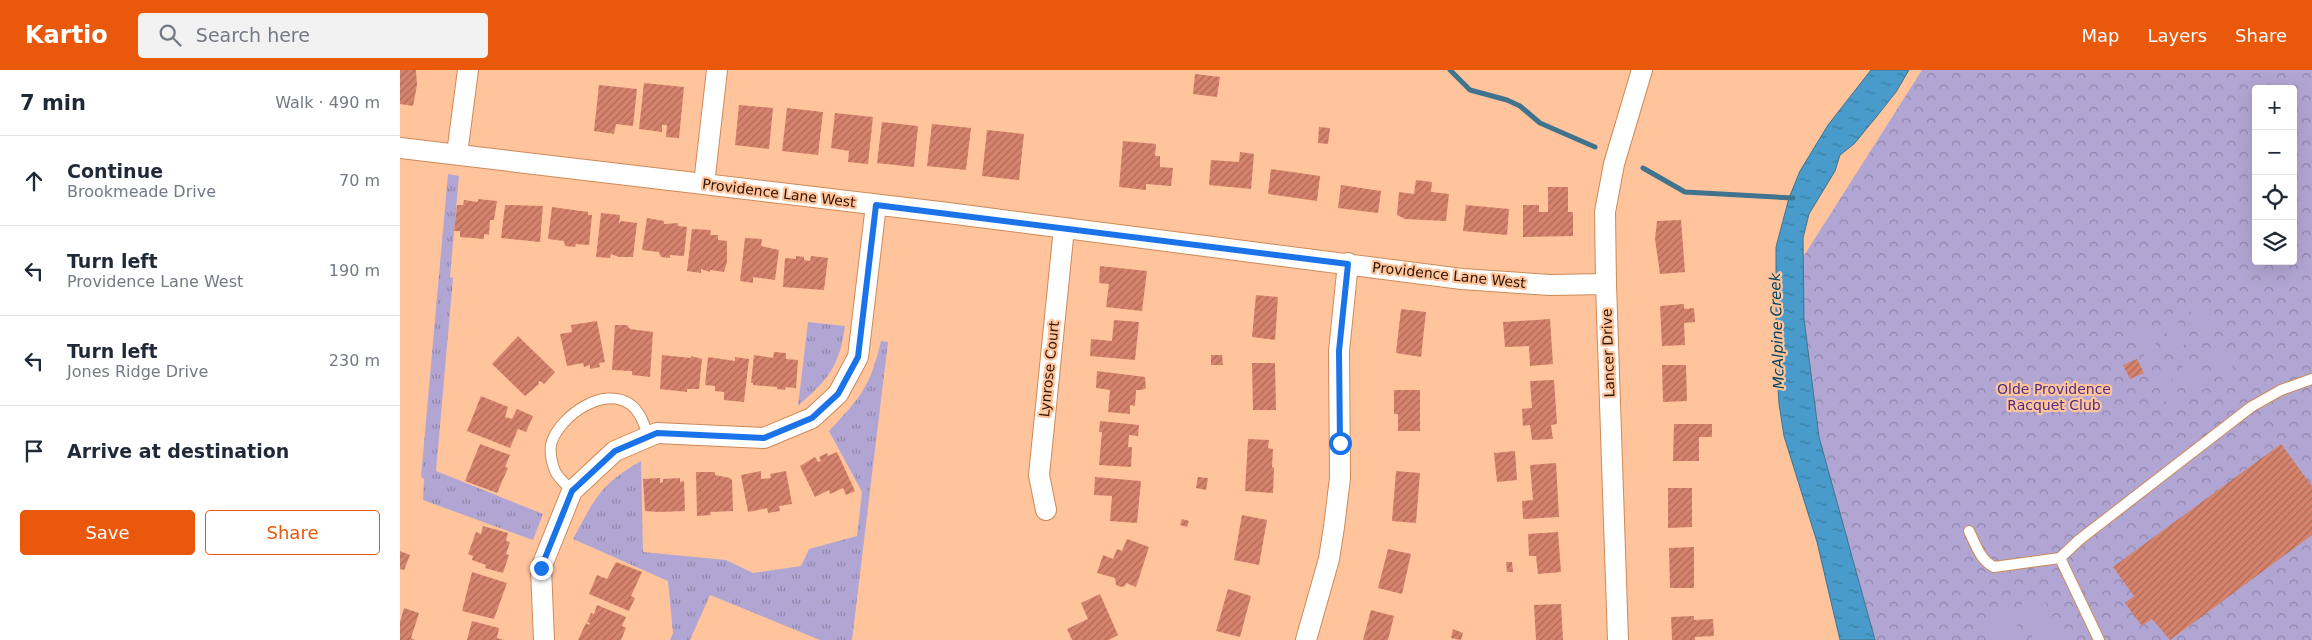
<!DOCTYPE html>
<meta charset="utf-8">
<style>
body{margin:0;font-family:"DejaVu Sans",sans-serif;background:#f2f2f3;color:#1f2937}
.controls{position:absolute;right:15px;top:15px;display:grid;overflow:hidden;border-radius:5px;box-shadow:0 5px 20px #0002}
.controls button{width:45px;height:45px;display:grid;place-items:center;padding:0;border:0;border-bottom:1px solid #e0e1e3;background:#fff;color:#1f2937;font:25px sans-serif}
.stop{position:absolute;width:15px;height:15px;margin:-11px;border:4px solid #1a73e8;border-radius:50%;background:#fff}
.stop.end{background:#1a73e8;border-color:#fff;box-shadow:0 1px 5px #0008}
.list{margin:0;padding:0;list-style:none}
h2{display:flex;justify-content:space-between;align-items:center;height:65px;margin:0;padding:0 20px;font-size:21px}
h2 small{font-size:16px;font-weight:400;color:#747a83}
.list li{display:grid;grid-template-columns:32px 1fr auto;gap:15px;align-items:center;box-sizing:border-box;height:90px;padding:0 20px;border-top:1px solid #e0e1e3}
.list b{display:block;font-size:19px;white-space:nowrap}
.list p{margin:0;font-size:16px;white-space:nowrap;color:#747a83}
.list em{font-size:16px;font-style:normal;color:#747a83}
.actions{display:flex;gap:10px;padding:15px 20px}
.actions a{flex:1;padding:11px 0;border:1px solid #ea580c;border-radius:5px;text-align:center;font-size:18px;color:#ea580c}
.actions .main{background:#ea580c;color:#fff}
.icon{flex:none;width:28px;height:28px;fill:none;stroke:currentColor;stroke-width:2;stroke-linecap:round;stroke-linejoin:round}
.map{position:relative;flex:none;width:1912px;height:570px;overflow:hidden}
header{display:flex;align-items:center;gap:30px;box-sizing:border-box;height:70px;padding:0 25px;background:#ea580c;color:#fff}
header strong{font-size:24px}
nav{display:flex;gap:28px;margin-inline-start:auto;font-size:18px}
.search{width:350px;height:45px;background:#f2f2f3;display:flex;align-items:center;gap:12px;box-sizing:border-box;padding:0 18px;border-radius:5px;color:#747a83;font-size:19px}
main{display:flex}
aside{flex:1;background:#fff}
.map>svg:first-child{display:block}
</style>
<header>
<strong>Kartio</strong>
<div class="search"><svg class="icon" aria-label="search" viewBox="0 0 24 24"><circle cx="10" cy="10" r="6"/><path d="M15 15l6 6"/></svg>Search here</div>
<nav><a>Map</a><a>Layers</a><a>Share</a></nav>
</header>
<main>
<aside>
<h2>7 min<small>Walk · 490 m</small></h2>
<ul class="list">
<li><svg class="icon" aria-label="ahead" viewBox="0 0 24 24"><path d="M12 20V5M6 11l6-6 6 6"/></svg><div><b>Continue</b><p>Brookmeade Drive</p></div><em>70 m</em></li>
<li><svg class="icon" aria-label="left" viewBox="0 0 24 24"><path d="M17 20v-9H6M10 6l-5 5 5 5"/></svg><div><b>Turn left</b><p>Providence Lane West</p></div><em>190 m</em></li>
<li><svg class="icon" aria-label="left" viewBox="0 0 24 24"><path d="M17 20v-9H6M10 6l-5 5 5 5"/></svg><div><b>Turn left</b><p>Jones Ridge Drive</p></div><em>230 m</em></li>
<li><svg class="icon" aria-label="arrive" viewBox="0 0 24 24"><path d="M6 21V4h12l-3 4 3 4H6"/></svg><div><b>Arrive at destination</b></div></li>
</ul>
<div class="actions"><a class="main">Save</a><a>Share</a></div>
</aside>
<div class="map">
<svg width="1912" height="570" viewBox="0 0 1912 570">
<defs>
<pattern id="grass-tufts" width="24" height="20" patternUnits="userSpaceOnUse" patternTransform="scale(1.25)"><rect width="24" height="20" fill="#b1a6d3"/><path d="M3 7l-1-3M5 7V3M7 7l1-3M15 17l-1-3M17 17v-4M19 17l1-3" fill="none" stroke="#9086a9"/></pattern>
<pattern id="park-crowns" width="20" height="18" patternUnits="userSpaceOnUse" patternTransform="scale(1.25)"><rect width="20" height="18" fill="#b1a6d3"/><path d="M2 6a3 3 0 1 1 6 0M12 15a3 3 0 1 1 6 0" fill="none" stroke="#9086a9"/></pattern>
<pattern id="water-ripples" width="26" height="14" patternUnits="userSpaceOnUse" patternTransform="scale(1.25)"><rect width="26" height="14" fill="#489bca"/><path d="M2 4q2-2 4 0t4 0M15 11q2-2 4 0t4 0" fill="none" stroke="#3c7da2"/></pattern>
<pattern id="building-hatch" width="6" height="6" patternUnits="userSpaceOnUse" patternTransform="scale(1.25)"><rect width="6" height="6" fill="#d5836d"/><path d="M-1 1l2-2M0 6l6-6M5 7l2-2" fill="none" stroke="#ad6a57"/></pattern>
</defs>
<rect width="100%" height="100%" fill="#ffc49c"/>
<!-- grass -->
<path fill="url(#grass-tufts)" d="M48,104L59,106L50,207L53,208L36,401L143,444L133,470L23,430L24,409L21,407Z
M408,252L445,256C439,298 428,309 398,336Z
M481,271L488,272L452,570H420L310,525L290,570H270L273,563L268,511L173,469C195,429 199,415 241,391L243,482L326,490L353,503L401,496L409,479L457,466L462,422L429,361C461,327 470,317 481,271Z"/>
<!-- park -->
<path fill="url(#park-crowns)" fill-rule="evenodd" d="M1522,0H1912V570H1456L1434,495L1391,206ZM1856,19H1893V191H1856Z"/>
<!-- garden -->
<path fill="#b1a6d3" d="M1801,230L1815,260L1802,266L1788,236Z
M1774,243L1788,273L1774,279L1760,250Z
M1747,256L1761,285L1747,291L1733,262Z
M1822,275L1836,304L1823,311L1809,281Z
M1795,288L1809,317L1795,324L1781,294Z
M1768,300L1781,330L1768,336L1754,307Z
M1642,525L1664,570H1634L1618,536Z
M1610,540L1624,570H1594L1586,552Z"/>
<!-- water -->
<path fill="url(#water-ripples)" stroke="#40738e" d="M1471,0H1509L1496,22L1477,46L1454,74L1440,85L1435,101L1409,144L1403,168L1404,249L1419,367L1475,570H1440L1417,472L1384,366L1379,334L1376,285V177L1389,128L1400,101L1428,55Z"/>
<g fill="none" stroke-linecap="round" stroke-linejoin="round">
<!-- stream -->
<path stroke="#40738e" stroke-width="5" d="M1050,0L1070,20L1107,30L1120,36L1140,53L1195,77
M1243,98L1285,122L1393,128"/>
</g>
<!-- building -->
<path fill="url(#building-hatch)" d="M0,0H16L17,15L13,36L0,34Z
M795,4L820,7L817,27L793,24Z
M244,13L284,17L279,68L266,67L267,55H262V62L239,59Z
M199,15L237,19L233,56L216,54L214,64L194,61Z
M339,35L373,38L369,79L335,75Z
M387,38L423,42L418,85L382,81Z
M435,43L473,47L468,94L448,92L449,81L431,78Z
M482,52L518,56L514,97L477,93Z
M532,54L571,58L566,100L527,96Z
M919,57L930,58L928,74L918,73Z
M587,60L624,64L619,110L582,106Z
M723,71L756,74L755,86H760V97L773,98L771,116L746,114V120L719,117Z
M840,82L854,84L851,119L809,115L811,90L839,92Z
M871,99L920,106L917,131L868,124Z
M1016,110L1032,112L1031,122L1049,124L1046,151L1005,149L997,145L999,122L1014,124Z
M941,115L981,121L978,143L938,138Z
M1148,117H1168V142H1173V166L1123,167V135H1139V142H1148Z
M78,129L97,131L94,150H90L89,165L84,164V169L60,167V161H54L57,135H63L64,130L78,132Z
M105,135L143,136L140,172L101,168Z
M1066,135L1109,139L1107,165L1063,161Z
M152,137L188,142V145H192L189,175L176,174L175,177L165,176L164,171L148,169Z
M201,143L220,145L219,154L221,151L237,153L233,187H219L211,184L210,188L196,187Z
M247,148L264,151V154L278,153V156L287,157L284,186L270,185V188L261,187L259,182L242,180Z
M1281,150L1285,202L1260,204L1255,169L1257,151Z
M292,159L311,160L310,165H318V170L327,171V192L324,202L310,200V202L301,199V203L287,201Z
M345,168L362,169L361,176L379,180L375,210L353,207V213L340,211Z
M396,186L404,187V190L410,191L411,186L428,188L424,220L383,217L385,188L396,189Z
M700,196L747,201L742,241L706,237L709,214L699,213Z
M856,225L878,227L875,270L852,267Z
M1284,234V239L1294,238L1295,252L1284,253L1285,275L1262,276L1260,236Z
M1001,239L1026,242L1021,287L996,283Z
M1150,249L1153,294L1130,296L1129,276L1105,277L1103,252Z
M714,250L739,252L735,290L690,286L691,269L712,271Z
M197,251L205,292L199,293L200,297L190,299V295L184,297L183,293L167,296L160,264L172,262L171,255Z
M215,255H227L230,259L253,262L250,307L232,305V301L212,300Z
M118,266L155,302L144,314L140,311L138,312L139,314L125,326L92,294Z
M374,282L386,283V289L398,290L396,318L386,317L385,320L377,319V317L353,315V313H351L354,285L373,288Z
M262,285L291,288V286L302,289L299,319H287V322L260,319Z
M811,285H822L823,295H811Z
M308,287L335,291V287L349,289L344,332L324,330V322L315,321V316L305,315Z
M1737,289L1744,303L1730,309L1723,295Z
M852,293H875L876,340H853Z
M1262,295H1286L1287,331L1263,332Z
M697,301L745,307L746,318L742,320H736L735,336L730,335V344L708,342L710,320L696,318Z
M1154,310L1157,354L1151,355L1153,369L1132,370L1130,355L1123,356L1122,339L1132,338L1130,311Z
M994,320H1020V361H998V344H994Z
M81,326L108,337L105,347L112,349L117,339L133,346L126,362L118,359L110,378L67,361Z
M700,351L739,355L738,366L729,365L728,377H732L731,397L699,395L702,362H699Z
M1274,354H1312V367H1299V391H1273Z
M848,369L869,370L868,378L873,379L872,397L874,398L873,423L845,421Z
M80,374L110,385L105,397L108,398L97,423L65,411Z
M1881,374L1912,416V465L1770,570L1752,549L1742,556L1725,533L1734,526L1713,497Z
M1115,381L1117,410L1097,412L1094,383Z
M437,382L455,421L446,425L443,418L430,424L429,420L415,427L400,396L415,387L418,392L421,391L419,387L427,383L428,386Z
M1156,393L1159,447L1123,449L1122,431L1133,430L1130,395Z
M361,401V409L371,408L370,404L386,401L392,434L379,436L380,441L368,443L367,438L348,442L341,405Z
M996,401L1020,403L1016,453L992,451Z
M296,402H315V405L330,408L332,410L333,441L310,442L311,445L297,446Z
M695,407L741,411L737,453L710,451L712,426L694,425Z
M798,407L808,408L806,420L796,418Z
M260,408V413L263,412V409L280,408V412L284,411L285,441L259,442L245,441L243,409Z
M1268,418H1292V457L1268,458Z
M842,445L867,450L859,495L834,490Z
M782,449L789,451L787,457L780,455Z
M83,456L108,463L106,471L110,472L106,484L109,485L103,503L85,498L86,495L72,490L73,486L68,484L76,462L81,464Z
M1158,462L1161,502L1138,504L1136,486H1129L1128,464Z
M727,469L749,477L736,517L726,513L725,516L721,517L716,515L715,508L697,503L703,485L713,489L717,479L722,481Z
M1294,477V518H1270L1269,478Z
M988,479L1011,484L1002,524L978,518Z
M0,481L10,485L4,500L0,499Z
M216,492L242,502L231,526L235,528L229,541L189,524L197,505L207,509Z
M1106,492H1112L1113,502H1107Z
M72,502L107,513L94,549L62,541Z
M828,519L851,526L840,567L816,561Z
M700,524L718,565L709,570H672L667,559L688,549L681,533Z
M1161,534L1163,570H1136L1134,535Z
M197,535L226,547L222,556L226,558L221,570H178L186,553L189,555L190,553L187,552L191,543L194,544Z
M4,538L19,543L11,568L15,570H0V552Z
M971,540L994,546L988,570H963Z
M1294,546V550L1313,549L1314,566L1295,567V570H1272L1271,547Z
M72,551L99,558L97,568L104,570H67Z
M1053,559L1063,563L1061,570L1051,568Z"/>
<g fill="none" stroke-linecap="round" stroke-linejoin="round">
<defs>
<path id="service" d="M172,421C167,415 158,408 155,401C152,393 149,380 152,371C162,345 203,316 230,334C241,342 244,355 249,367
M1569,461C1576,475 1580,490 1594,497L1660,488L1679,470L1851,337L1881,320L1912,309
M1660,488L1699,570"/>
<path id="minor" d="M0,78L548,143L1062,209L1150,215L1206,214
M57,84L68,0
M304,114L317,0
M646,440L639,405L664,158
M144,570L141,498L172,421L215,381L257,363L364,368L412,348L438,324L458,287L476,135
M906,570L929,489L934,457L940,408L939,281L948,193
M1218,570L1206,214L1205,142L1214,94L1242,0"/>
</defs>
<!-- service casing -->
<use href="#service" stroke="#ce8957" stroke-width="12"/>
<!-- minor casing -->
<use href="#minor" stroke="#ce8957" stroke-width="22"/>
<!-- service -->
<use href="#service" stroke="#fff" stroke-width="10"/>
<!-- minor -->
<use href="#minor" stroke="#fff" stroke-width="20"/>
</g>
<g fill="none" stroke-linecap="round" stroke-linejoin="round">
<!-- route -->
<path stroke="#1a73e8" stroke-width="6" d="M141,498L172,421L215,381L257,363L364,368L412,348L438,324L458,287L476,135L948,194L939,281L940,373"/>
</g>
<g text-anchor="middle" stroke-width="4.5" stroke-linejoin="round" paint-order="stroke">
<!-- street labels -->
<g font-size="14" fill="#2f1501" stroke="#ffc49c">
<text transform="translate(379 123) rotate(7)" y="5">Providence Lane West</text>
<text transform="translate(1049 205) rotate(6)" y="5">Providence Lane West</text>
<text transform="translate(1208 283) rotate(-92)" y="5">Lancer Drive</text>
<text transform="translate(649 299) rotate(-84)" y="5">Lynrose Court</text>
</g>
<!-- park labels -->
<g font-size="14" fill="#4e3085" stroke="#ffc49c">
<text x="1654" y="324">Olde Providence<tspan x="1654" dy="16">Racquet Club</tspan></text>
</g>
<!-- water labels -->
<g font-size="15" font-style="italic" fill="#004665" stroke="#ffc49c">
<text transform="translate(1377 261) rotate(-92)" y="5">McAlpine Creek</text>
</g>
</g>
</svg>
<div class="controls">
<button>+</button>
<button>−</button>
<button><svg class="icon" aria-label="locate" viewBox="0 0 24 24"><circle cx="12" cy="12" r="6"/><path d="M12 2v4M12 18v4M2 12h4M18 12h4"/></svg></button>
<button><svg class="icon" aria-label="layers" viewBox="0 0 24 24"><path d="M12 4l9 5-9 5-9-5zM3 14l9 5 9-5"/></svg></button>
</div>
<div class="stop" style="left:940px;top:373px"></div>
<div class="stop end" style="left:141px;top:498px"></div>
</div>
</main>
